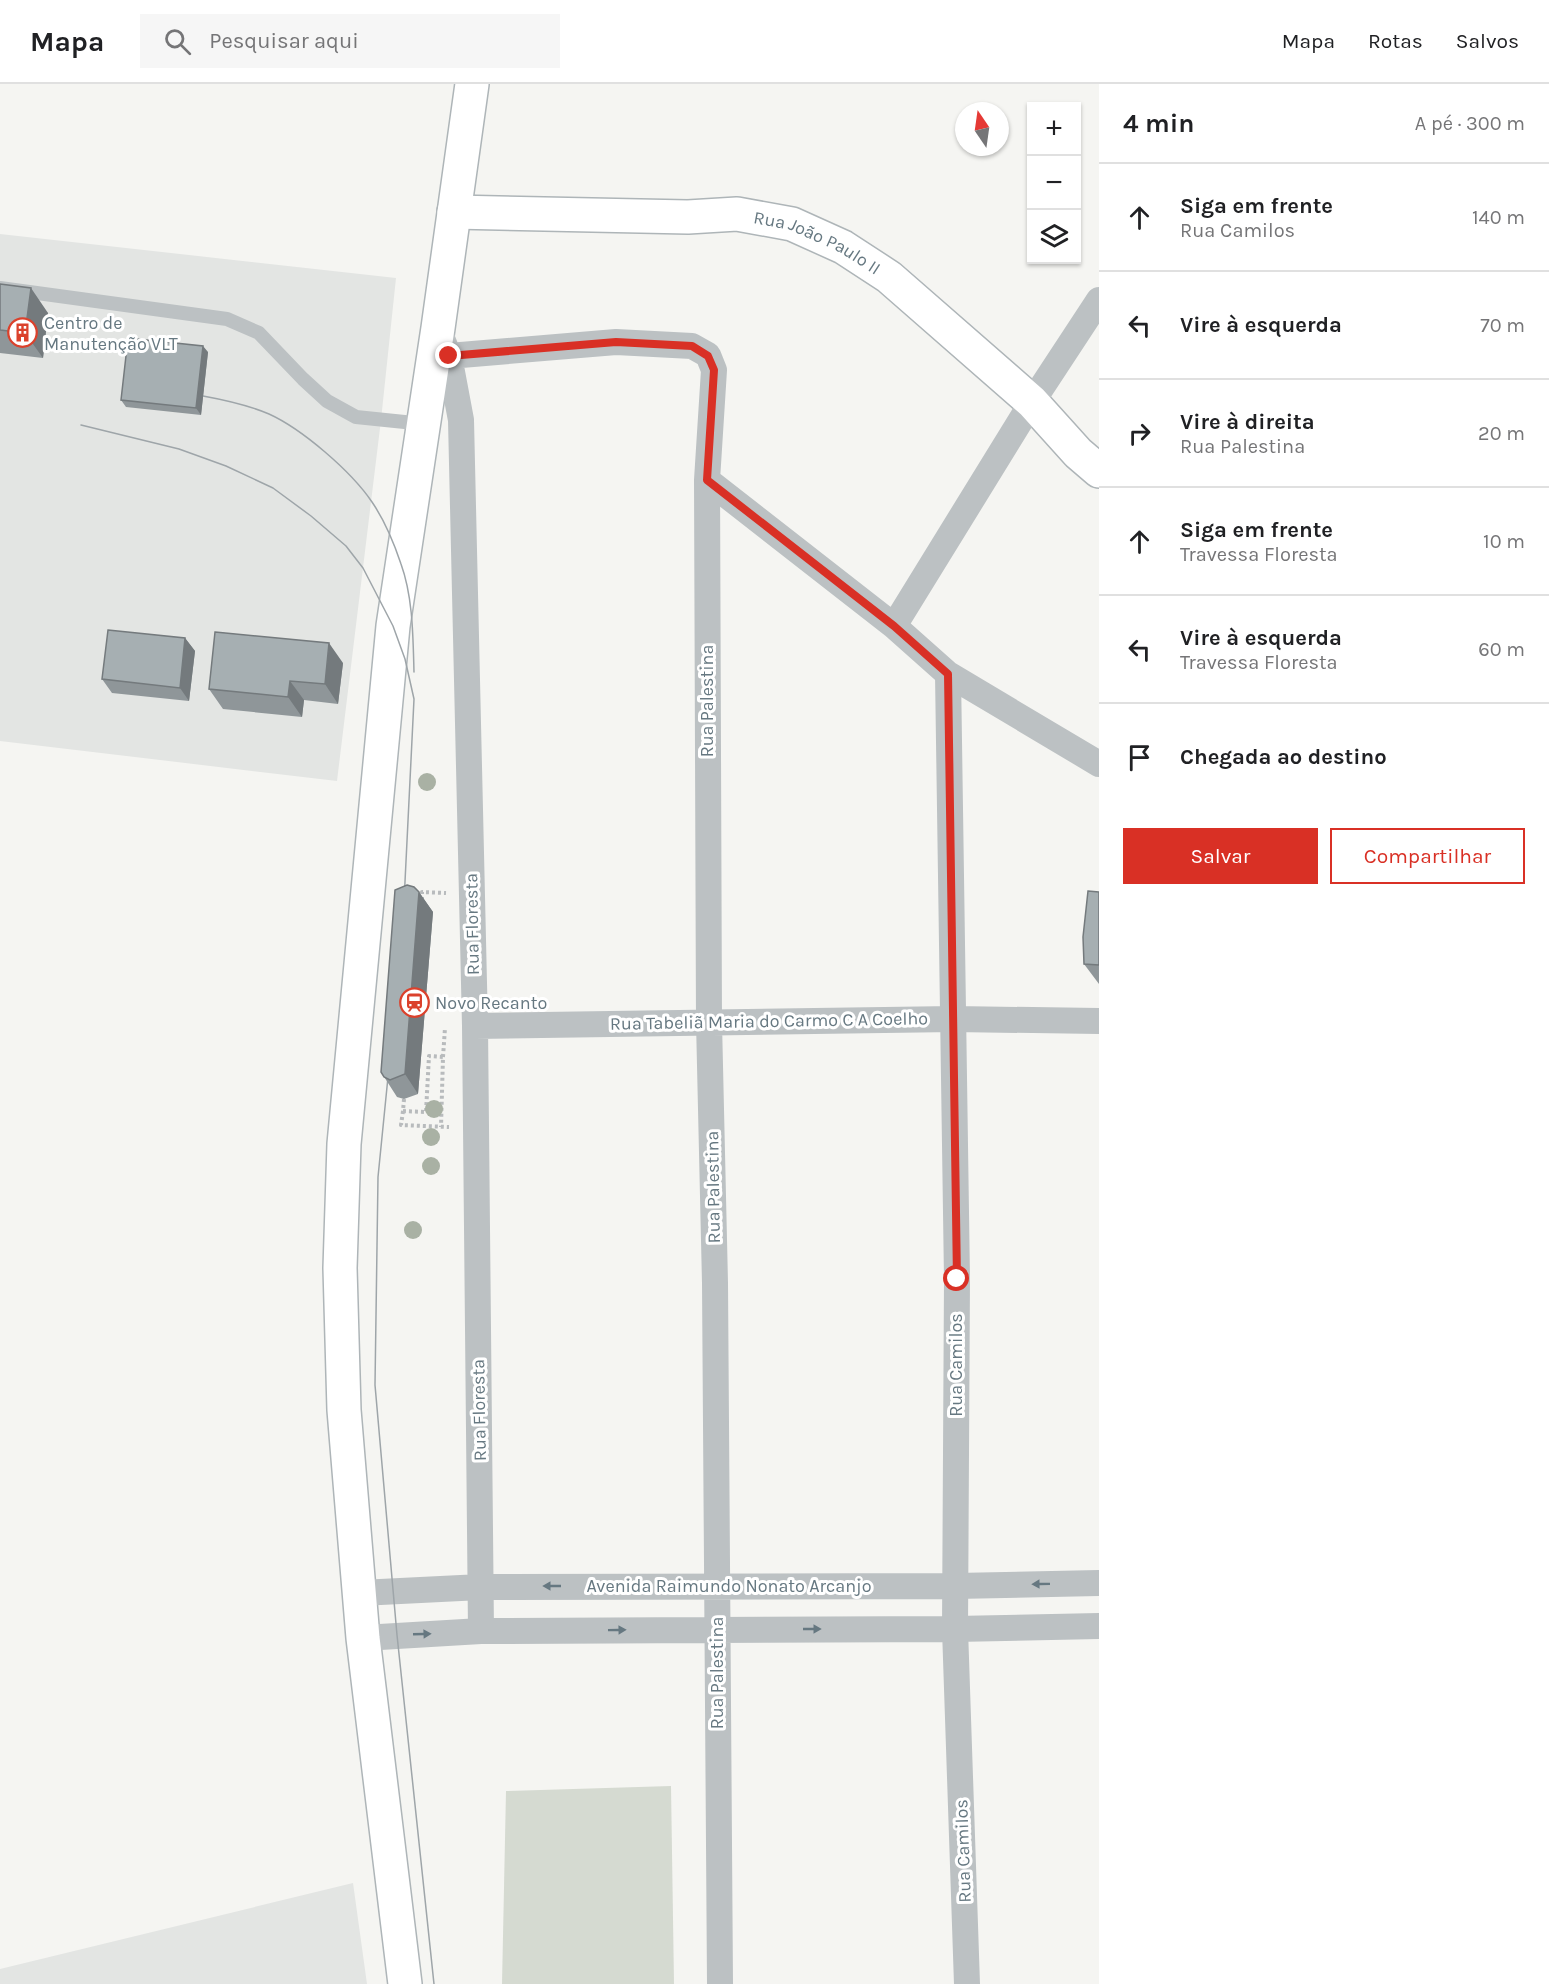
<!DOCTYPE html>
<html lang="pt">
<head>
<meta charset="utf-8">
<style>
  :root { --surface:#fff; --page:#f6f6f6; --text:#202124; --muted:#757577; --line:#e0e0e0; --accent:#d93025 }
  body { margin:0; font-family:Karla,sans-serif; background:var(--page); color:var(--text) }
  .controls { position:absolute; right:18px; top:18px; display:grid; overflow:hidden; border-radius:0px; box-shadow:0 2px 4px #0004 }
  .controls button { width:54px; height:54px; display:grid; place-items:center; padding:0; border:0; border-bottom:2px solid var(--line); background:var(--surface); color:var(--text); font:30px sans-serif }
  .compass { position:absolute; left:955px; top:18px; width:54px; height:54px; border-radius:50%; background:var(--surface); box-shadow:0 2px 4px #0004; rotate:347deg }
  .stop { position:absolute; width:18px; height:18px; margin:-14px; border:4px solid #d93025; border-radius:50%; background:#fff }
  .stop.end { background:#d93025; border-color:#fff; box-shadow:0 2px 6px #0008 }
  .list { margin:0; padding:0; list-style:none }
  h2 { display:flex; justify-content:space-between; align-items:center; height:78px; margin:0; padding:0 24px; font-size:26px }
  h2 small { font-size:20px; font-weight:400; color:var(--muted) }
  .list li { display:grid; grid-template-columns:39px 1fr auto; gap:18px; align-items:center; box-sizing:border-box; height:108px; padding:0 24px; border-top:2px solid var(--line) }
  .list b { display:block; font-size:22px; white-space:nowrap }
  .list p { margin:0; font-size:20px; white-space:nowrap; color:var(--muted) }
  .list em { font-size:20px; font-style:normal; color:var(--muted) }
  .actions { display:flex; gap:12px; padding:18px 24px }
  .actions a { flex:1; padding:14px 0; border:2px solid var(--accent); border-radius:0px; text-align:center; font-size:21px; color:var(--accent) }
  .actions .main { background:var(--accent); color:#fff }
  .icon { flex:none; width:33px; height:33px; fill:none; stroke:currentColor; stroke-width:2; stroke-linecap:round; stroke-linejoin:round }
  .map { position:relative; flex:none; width:1099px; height:1900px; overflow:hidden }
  header { display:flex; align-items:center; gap:36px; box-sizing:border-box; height:84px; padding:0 30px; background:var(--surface); border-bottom:2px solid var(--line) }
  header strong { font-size:28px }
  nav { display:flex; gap:33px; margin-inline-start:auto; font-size:21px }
  .search { width:420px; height:54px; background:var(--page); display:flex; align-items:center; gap:15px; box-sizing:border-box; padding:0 21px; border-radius:0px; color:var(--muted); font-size:22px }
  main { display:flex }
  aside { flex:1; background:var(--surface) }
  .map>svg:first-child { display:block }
</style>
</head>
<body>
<header>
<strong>Mapa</strong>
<div class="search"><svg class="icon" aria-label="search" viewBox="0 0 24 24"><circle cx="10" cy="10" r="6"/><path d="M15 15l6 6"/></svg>Pesquisar aqui</div>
<nav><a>Mapa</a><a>Rotas</a><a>Salvos</a></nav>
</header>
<main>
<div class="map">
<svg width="1099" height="1900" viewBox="0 0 1099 1900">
  <rect width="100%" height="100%" fill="#f5f5f2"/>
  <path fill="#e3e5e3" d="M 0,150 L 396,194 L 381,336 L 337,697 L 0,657 Z
    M 353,1799 L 367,1900 L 0,1900 L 0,1885 Z"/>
  <path fill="#d5dad1" d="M 671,1702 L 674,1900 L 502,1900 L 506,1707 Z"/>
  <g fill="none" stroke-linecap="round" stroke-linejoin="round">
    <defs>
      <g id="secondary">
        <path id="s1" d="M 454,128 L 688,133 L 737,130 L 792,140 L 843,163 L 889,193 L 1032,318 L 1078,369 L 1099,387"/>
        <path d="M 405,1900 L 363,1554 L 344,1326 L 340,1184 L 344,1060 L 393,542 L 438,244 L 472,0"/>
      </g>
    </defs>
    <use href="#secondary" stroke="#aeb5b8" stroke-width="36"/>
    <path stroke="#b8bbbd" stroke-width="4" stroke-dasharray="3 3" stroke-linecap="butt" d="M 422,816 L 422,808 L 446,809
      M 443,973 L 445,944
      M 404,1015 L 403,1027 L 426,1028 L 429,972 L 443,973 L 441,1043
      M 403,1027 L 401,1041 L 449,1043"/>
    <path stroke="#bcc1c3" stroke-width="14" d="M 0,204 L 227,235 L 259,249 L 303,295 L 327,317 L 356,333 L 424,340"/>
    <path stroke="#bcc1c3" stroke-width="26" d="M 443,257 L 449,272 L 461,336 L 475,942 L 481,1547
      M 449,272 L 616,258 L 692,262 L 708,271 L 714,286 L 707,396 L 709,938 L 715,1199 L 720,1900
      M 707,396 L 894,542 L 948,590 L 1099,680
      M 894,542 L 1032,318 L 1099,216
      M 948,590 L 957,1195 L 955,1545 L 967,1900
      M 475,942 L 954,935 L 1099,937
      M 360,1509 L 481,1503 L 955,1502 L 1099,1499
      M 363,1554 L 481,1547 L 955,1545 L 1099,1542"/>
    <use href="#secondary" stroke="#fff" stroke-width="33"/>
    <path stroke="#9ea5a9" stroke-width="1.5" d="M 203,312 C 225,316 248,321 269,330 C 302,345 351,387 372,418 C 385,437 394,459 401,480 C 413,513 413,553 414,588
      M 81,341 L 179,365 L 226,382 L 273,404 L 311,432 L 346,462 L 363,484 L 393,542 L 405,575 L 414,615 L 404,818
      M 389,983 L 378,1093 L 375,1301 L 397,1551 L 434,1900"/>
  </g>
  <g fill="#a9b1a4">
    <circle cx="427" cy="698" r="9"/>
    <circle cx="434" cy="1025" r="9"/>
    <circle cx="431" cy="1053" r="9"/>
    <circle cx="431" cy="1082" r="9"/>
    <circle cx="413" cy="1146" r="9"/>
  </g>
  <path fill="#8f9699" d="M 0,200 L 48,229 L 43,274 L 0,269 Z
    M 208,268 L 201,331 L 126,323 L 121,316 Z
    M 185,554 L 195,567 L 189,617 L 112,609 L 102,595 Z
    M 343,579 L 338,620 L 304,616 L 302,633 L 223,625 L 209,605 Z
    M 419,808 L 433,828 L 418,1010 L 404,1015 L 397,1013 L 381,988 Z
    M 1099,808 L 1099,900 L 1084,880 Z"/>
  <path fill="#747a7d" d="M 31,204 L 48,229 L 43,274 L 25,249 Z
    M 203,262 L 208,268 L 201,331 L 196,324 Z
    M 185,554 L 195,567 L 189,617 L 180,604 Z
    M 329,559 L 343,579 L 338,620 L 325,600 Z
    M 290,597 L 304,616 L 302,633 L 288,613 Z
    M 419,808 L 433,828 L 418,1010 L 405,990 Z"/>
  <path fill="#a6afb2" stroke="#747a7d" stroke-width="1.5" d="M 0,200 L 31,204 L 25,249 L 0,246 Z
    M 128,254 L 203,262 L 196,324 L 121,316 Z
    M 108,546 L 185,554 L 180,604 L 102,595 Z
    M 215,548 L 329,559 L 325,600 L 290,597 L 288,613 L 209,605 Z
    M 407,801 L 414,803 L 419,808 L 405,990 L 390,996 L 384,993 L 381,988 L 395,806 Z
    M 1088,807 L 1099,808 L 1099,881 L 1084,880 L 1083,853 Z"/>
  <defs><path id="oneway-solid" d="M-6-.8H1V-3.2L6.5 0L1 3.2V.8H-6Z" transform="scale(1.5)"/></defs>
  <g fill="#667881">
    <use href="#oneway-solid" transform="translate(1041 1500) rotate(179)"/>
    <use href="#oneway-solid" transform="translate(552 1502) rotate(180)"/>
    <use href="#oneway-solid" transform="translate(812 1545)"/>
    <use href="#oneway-solid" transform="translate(617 1546) rotate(-1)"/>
    <use href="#oneway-solid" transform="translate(422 1550) rotate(-2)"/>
  </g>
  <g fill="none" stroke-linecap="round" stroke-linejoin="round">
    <path stroke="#d93025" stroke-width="8" d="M 449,272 L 616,258 L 692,262 L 708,272 L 714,286 L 707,396 L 894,542 L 948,590 L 957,1195"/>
  </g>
  <defs>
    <symbol id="building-ring" viewBox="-11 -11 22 22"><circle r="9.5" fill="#fff" stroke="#db412c" stroke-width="1.5"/><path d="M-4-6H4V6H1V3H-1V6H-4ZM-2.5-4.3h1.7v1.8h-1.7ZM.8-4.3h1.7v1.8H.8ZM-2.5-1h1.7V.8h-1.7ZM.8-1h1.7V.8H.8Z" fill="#db412c"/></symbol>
    <symbol id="station-ring" viewBox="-11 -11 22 22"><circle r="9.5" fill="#fff" stroke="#db412c" stroke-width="1.5"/><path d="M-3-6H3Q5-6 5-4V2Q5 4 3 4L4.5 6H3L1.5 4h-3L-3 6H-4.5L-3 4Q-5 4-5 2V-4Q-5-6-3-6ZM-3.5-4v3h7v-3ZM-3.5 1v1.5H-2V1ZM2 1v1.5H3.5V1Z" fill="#db412c"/></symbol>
  </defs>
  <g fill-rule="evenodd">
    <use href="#building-ring" x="6" y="232" width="33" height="33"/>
    <use href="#station-ring" x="398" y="902" width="33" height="33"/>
  </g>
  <g text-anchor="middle" stroke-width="6" stroke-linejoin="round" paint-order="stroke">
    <g font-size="18" fill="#667881" stroke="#fff">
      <text dy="6" stroke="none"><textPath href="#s1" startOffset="369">Rua João Paulo II</textPath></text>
      <text transform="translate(707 617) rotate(-90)" y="6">Rua Palestina</text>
      <text transform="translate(472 840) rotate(-91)" y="6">Rua Floresta</text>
      <text transform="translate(769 937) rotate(-1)" y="6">Rua Tabeliã Maria do Carmo C A Coelho</text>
      <text transform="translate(713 1103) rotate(-91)" y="6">Rua Palestina</text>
      <text transform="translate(956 1281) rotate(-90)" y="6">Rua Camilos</text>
      <text transform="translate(479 1326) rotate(-91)" y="6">Rua Floresta</text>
      <text x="729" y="1508">Avenida Raimundo Nonato Arcanjo</text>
      <text transform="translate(717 1589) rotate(-90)" y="6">Rua Palestina</text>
      <text transform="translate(963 1767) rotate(-92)" y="6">Rua Camilos</text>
    </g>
    <g font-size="18" fill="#667881" stroke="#fff" text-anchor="start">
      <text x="44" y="245">Centro de<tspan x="44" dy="21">Manutenção VLT</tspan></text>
      <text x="435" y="925">Novo Recanto</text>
    </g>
  </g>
</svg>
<div class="controls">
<button>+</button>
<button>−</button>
<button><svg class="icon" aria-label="layers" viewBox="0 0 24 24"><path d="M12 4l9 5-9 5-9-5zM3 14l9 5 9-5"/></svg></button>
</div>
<svg class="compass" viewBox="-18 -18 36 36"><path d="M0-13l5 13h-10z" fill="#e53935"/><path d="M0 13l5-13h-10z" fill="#757577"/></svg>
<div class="stop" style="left:957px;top:1195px"></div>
<div class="stop end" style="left:449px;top:272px"></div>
</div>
<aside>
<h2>4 min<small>A pé · 300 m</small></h2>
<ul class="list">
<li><svg class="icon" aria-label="ahead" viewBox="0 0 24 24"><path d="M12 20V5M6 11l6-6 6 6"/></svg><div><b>Siga em frente</b><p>Rua Camilos</p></div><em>140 m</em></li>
<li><svg class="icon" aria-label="left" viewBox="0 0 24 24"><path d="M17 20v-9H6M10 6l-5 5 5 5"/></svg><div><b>Vire à esquerda</b></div><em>70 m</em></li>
<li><svg class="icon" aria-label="right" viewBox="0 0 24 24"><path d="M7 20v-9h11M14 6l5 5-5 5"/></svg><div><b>Vire à direita</b><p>Rua Palestina</p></div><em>20 m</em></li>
<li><svg class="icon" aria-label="ahead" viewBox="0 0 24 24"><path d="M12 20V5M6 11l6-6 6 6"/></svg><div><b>Siga em frente</b><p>Travessa Floresta</p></div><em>10 m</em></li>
<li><svg class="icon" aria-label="left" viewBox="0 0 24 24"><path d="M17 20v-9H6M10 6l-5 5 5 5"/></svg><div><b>Vire à esquerda</b><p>Travessa Floresta</p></div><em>60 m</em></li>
<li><svg class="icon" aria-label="arrive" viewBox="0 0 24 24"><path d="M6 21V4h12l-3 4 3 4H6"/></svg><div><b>Chegada ao destino</b></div></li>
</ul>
<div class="actions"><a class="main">Salvar</a><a>Compartilhar</a></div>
</aside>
</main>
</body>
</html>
